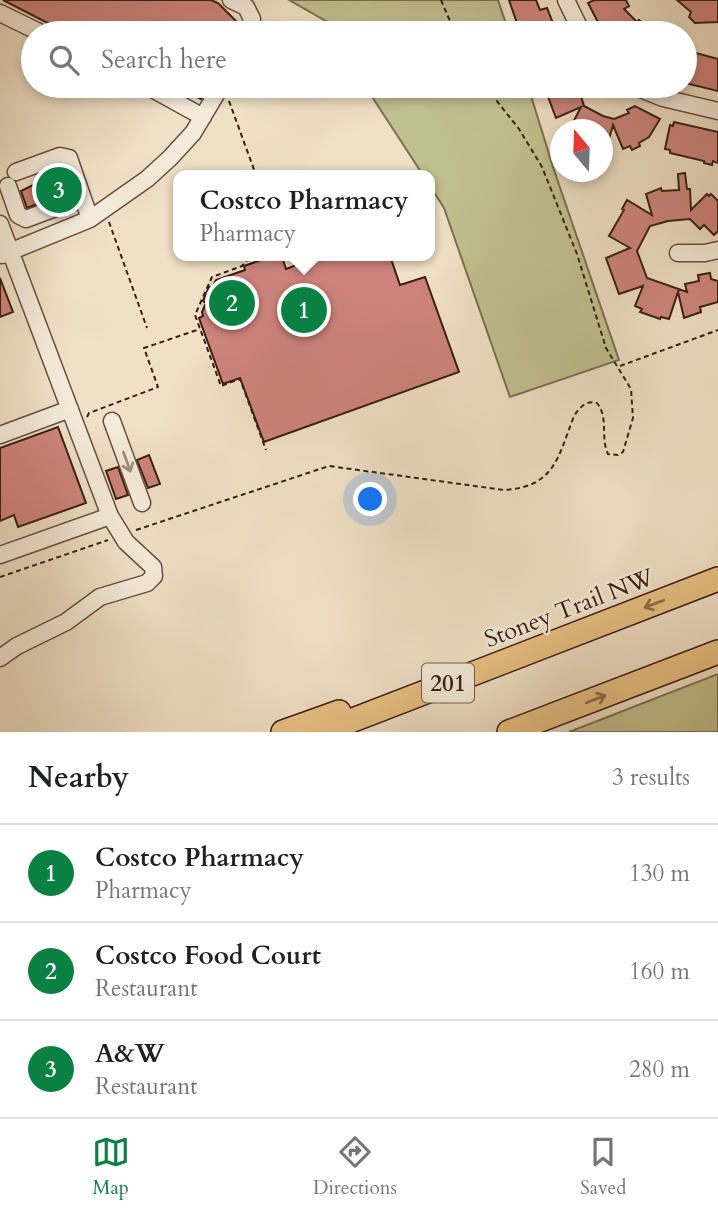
<!DOCTYPE html>
<html lang="en">
<head>
<meta charset="utf-8">
<style>
  :root { --surface:#fff; --page:#f6f6f6; --text:#202124; --muted:#757577; --line:#e0e0e0; --accent:#0b8043 }
  body { margin:0; font-family:Cardo,serif; background:var(--page); color:var(--text) }
  .compass { position:absolute; left:550px; top:119px; width:63px; height:63px; border-radius:50%; background:var(--surface); box-shadow:0 4px 10px #0003; rotate:341deg }
  .you { position:absolute; left:371px; top:500px; width:24px; height:24px; margin:-18px; border:5px solid #fff; border-radius:50%; background:#1a73e8; box-shadow:0 0 0 10px #1a73e833 }
  .badge { display:grid; place-items:center; width:46px; height:46px; border-radius:50%; background:var(--accent); color:#fff; font-size:23px; font-weight:700 }
  .pin { position:absolute; translate:-50% -50%; border:4px solid #fff; box-shadow:0 2px 7px #0006 }
  .popup { position:absolute; left:173px; top:170px; width:262px; height:91px; box-sizing:border-box; display:grid; place-content:center; border-radius:14px; background:var(--surface); filter:drop-shadow(0 2px 5px #0005); font-size:23px; white-space:nowrap; color:var(--muted) }
  .popup b { font-size:26px; color:var(--text) }
  .popup::after { content:''; position:absolute; left:50%; top:100%; margin-left:-14px; border:14px solid transparent; border-top-color:var(--surface) }
  .list { margin:0; padding:0; list-style:none }
  h2 { display:flex; justify-content:space-between; align-items:center; height:91px; margin:0; padding:0 28px; font-size:30px }
  h2 small { font-size:23px; font-weight:400; color:var(--muted) }
  .list li { display:grid; grid-template-columns:46px 1fr auto; gap:21px; align-items:center; box-sizing:border-box; height:98px; padding:0 28px; border-top:2px solid var(--line) }
  .list b { display:block; font-size:26px; white-space:nowrap }
  .list p { margin:0; font-size:23px; white-space:nowrap; color:var(--muted) }
  .list em { font-size:23px; font-style:normal; color:var(--muted) }
  .icon { flex:none; width:38px; height:38px; fill:none; stroke:currentColor; stroke-width:2; stroke-linecap:round; stroke-linejoin:round }
  .map { position:relative; flex:none; width:718px; height:732px; overflow:hidden }
  .search { position:absolute; background:var(--surface); box-shadow:0 4px 10px #0003; left:21px; right:21px; top:21px; height:77px; display:flex; align-items:center; gap:18px; box-sizing:border-box; padding:0 24px; border-radius:38px; color:var(--muted); font-size:26px }
  .sheet { height:385px; background:var(--surface) }
  nav { display:flex; justify-content:space-around; align-items:center; box-sizing:border-box; height:98px; border-top:2px solid var(--line); background:var(--surface); font-size:19px; color:var(--muted) }
  nav a { display:grid; justify-items:center; gap:4px }
  nav .on { color:var(--accent) }
  .map>svg:first-child { display:block }
</style>
</head>
<body>
<div class="map">
<svg width="718" height="732" viewBox="0 0 718 732">
  <rect width="100%" height="100%" fill="#f0e0c6"/>
  <filter id="stains"><feTurbulence type="fractalNoise" baseFrequency=".00286" numOctaves="4"/><feColorMatrix values="0 0 0 0 .2 0 0 0 0 .09 0 0 0 0 .02 0 0 0 .5 -.17"/></filter>
  <radialGradient id="worn" r=".72"><stop offset=".6" stop-color="#630" stop-opacity="0"/><stop offset="1" stop-color="#630" stop-opacity=".3"/></radialGradient>
  <path fill="#c1c090" stroke="#7d6f52" stroke-width="2" d="M 289,0 L 498,0 L 509,33 L 347,33 Z
    M 365,86 L 528,86 L 553,167 L 619,360 L 510,397 L 444,208 L 430,186 L 430,175 L 423,175 Z
    M 718,674 L 718,732 L 569,732 Z"/>
  <path fill="#cd837c" stroke="#391e13" stroke-width="2" d="M 3,0 L 211,0 L 218,3 L 239,24 L 235,33 L 67,33 Z
    M 509,0 L 536,0 L 540,10 L 547,8 L 556,31 L 536,33 L 517,23 Z
    M 594,0 L 626,0 L 629,6 L 624,9 L 637,22 L 639,20 L 645,26 L 642,28 L 649,33 L 615,33 L 606,22 L 599,24 L 588,3 Z
    M 677,0 L 718,0 L 718,22 L 695,23 L 689,17 L 691,12 Z
    M 685,50 L 718,59 L 718,91 L 685,83 Z
    M 172,86 L 209,86 L 201,99 Z
    M 544,86 L 578,86 L 584,106 L 603,116 L 614,119 L 629,113 L 627,110 L 635,106 L 660,119 L 649,137 L 639,143 L 640,146 L 632,150 L 630,146 L 623,149 L 613,125 L 605,153 L 603,153 L 603,130 L 569,130 L 581,107 L 556,118 Z
    M 674,122 L 718,132 L 718,163 L 713,161 L 712,165 L 704,163 L 704,161 L 670,153 L 670,150 L 665,149 L 670,125 L 673,126 Z
    M 685,173 L 687,189 L 690,189 L 691,210 L 707,194 L 709,196 L 711,194 L 718,201 L 718,231 L 714,235 L 704,225 L 700,229 L 690,219 L 668,221 L 650,226 L 637,251 L 647,278 L 687,292 L 685,284 L 699,281 L 698,275 L 710,273 L 711,279 L 718,281 L 718,302 L 700,307 L 701,312 L 684,318 L 678,292 L 669,319 L 661,317 L 660,319 L 640,312 L 642,309 L 635,306 L 643,286 L 619,294 L 606,258 L 630,248 L 609,236 L 624,210 L 622,209 L 627,200 L 652,215 L 646,194 L 661,188 L 662,191 L 679,190 L 678,174 Z
    M 64,175 L 69,192 L 27,208 L 21,191 L 43,180 L 44,182 Z
    M 273,256 L 282,257 L 286,269 L 321,256 L 390,256 L 400,285 L 425,277 L 459,372 L 264,442 L 240,378 L 223,384 L 199,318 L 203,316 L 202,312 L 206,303 L 203,301 L 209,287 L 212,288 L 216,280 L 245,270 L 244,266 Z
    M 0,278 L 13,312 L 0,317 Z
    M 58,427 L 86,503 L 18,527 L 14,515 L 0,521 L 0,448 Z
    M 149,455 L 160,484 L 148,488 L 137,460 Z
    M 118,467 L 128,495 L 116,499 L 106,471 Z"/>
  <g fill="none" stroke-linecap="round" stroke-linejoin="round">
    <defs>
      <path id="minor" d="M 231,0 L 246,7 L 252,19 L 248,33
        M 566,0 L 582,33
        M 0,13 L 41,33
        M 147,86 L 203,117
        M 633,86 L 663,98 L 718,111
        M 609,88 L 610,86
        M 16,172 L 60,156 L 69,158 L 90,219
        M 8,186 L 18,215 L 26,219 L 82,198
        M 0,224 L 110,516 L 126,542 L 153,567 L 154,576 L 147,583 L 100,597 L 66,622 L 17,646 L 0,658
        M 678,253 L 705,253 L 718,250
        M 2,255 L 90,219 L 147,179 L 170,158 L 193,133 L 221,86
        M 112,421 L 142,503
        M 0,435 L 70,409
        M 0,555 L 110,516"/>
      <path id="highway" d="M 283,732 L 339,712
        M 322,732 L 718,579
        M 509,732 L 718,652"/>
    </defs>
    <use href="#minor" stroke="#674e40" stroke-width="19"/>
    <use href="#highway" stroke="#391e13" stroke-width="26"/>
    <path stroke="#391e13" stroke-width="2" stroke-dasharray="5 3.5" stroke-linecap="butt" d="M 441,0 L 455,33
      M 229,101 L 256,175
      M 109,222 L 147,328
      M 258,256 L 248,259 L 242,266 L 212,277 L 195,315 L 221,386 L 240,379 L 266,450
      M 292,256 L 293,258 L 300,256
      M 620,366 L 718,330
      M 87,417 L 89,413 L 158,387 L 144,348 L 200,329
      M 136,530 L 329,466 L 504,490 C 555,487 558,457 574,416 C 580,407 586,400 597,403 C 609,418 600,437 608,454 L 618,455 L 623,452 L 633,418 L 631,389 L 606,348 L 577,254 L 542,167 L 519,129 L 485,86
      M 0,577 L 108,540"/>
    <use href="#minor" stroke="#f5ebda" stroke-width="16"/>
    <use href="#highway" stroke="#e8c083" stroke-width="23"/>
  </g>
  <defs><path id="oneway-shaft" d="M-6 0H5M1.5-3L5.5 0L1.5 3" fill="none" stroke-width="1.6" stroke-linecap="round" stroke-linejoin="round" transform="scale(1.75)"/></defs>
  <use stroke="#a08f80" href="#oneway-shaft" transform="translate(127 462) rotate(70)"/>
  <g stroke="#906f4b">
    <use href="#oneway-shaft" transform="translate(654 604) rotate(159)"/>
    <use href="#oneway-shaft" transform="translate(596 699) rotate(-21)"/>
  </g>
  <g text-anchor="middle" stroke-width="5" stroke-linejoin="round" paint-order="stroke">
    <rect fill="#f5ebda" stroke="#715c4f" stroke-width="2" x="422" y="663.5" width="52" height="39" rx="5"/>
    <g font-size="23" font-weight="bold" fill="#391e13">
      <text x="448" y="691">201</text>
    </g>
    <g font-size="24" fill="#391e13" stroke="#f5ebda">
      <text transform="translate(569 608) rotate(-21)" y="8">Stoney Trail NW</text>
    </g>
  </g>
  <rect width="100%" height="100%" filter="url(#stains)"/>
  <rect width="100%" height="100%" fill="url(#worn)"/>
</svg>
<svg class="compass" viewBox="-18 -18 36 36"><path d="M0-13l5 13h-10z" fill="#e53935"/><path d="M0 13l5-13h-10z" fill="#757577"/></svg>
<div class="you"></div>
<div class="pin badge" style="left:304px;top:310px">1</div>
<div class="popup"><b>Costco Pharmacy</b>Pharmacy</div>
<div class="pin badge" style="left:232px;top:303px">2</div>
<div class="pin badge" style="left:59px;top:190px">3</div>
<div class="search"><svg class="icon" aria-label="search" viewBox="0 0 24 24"><circle cx="10" cy="10" r="6"/><path d="M15 15l6 6"/></svg>Search here</div>
</div>
<section class="sheet">
<h2>Nearby<small>3 results</small></h2>
<ul class="list">
<li><span class="badge">1</span><div><b>Costco Pharmacy</b><p>Pharmacy</p></div><em>130 m</em></li>
<li><span class="badge">2</span><div><b>Costco Food Court</b><p>Restaurant</p></div><em>160 m</em></li>
<li><span class="badge">3</span><div><b>A&amp;W</b><p>Restaurant</p></div><em>280 m</em></li>
</ul>
</section>
<nav>
<a class="on"><svg class="icon" aria-label="map" viewBox="0 0 24 24"><path d="M3 6l6-2 6 2 6-2v14l-6 2-6-2-6 2zM9 4v14M15 6v14"/></svg>Map</a>
<a><svg class="icon" aria-label="directions" viewBox="0 0 24 24"><path d="M12 3l9 9-9 9-9-9zM9 14v-3h6M13 9l2 2-2 2"/></svg>Directions</a>
<a><svg class="icon" aria-label="saved" viewBox="0 0 24 24"><path d="M7 4h10v16l-5-4-5 4z"/></svg>Saved</a>
</nav>
</body>
</html>
